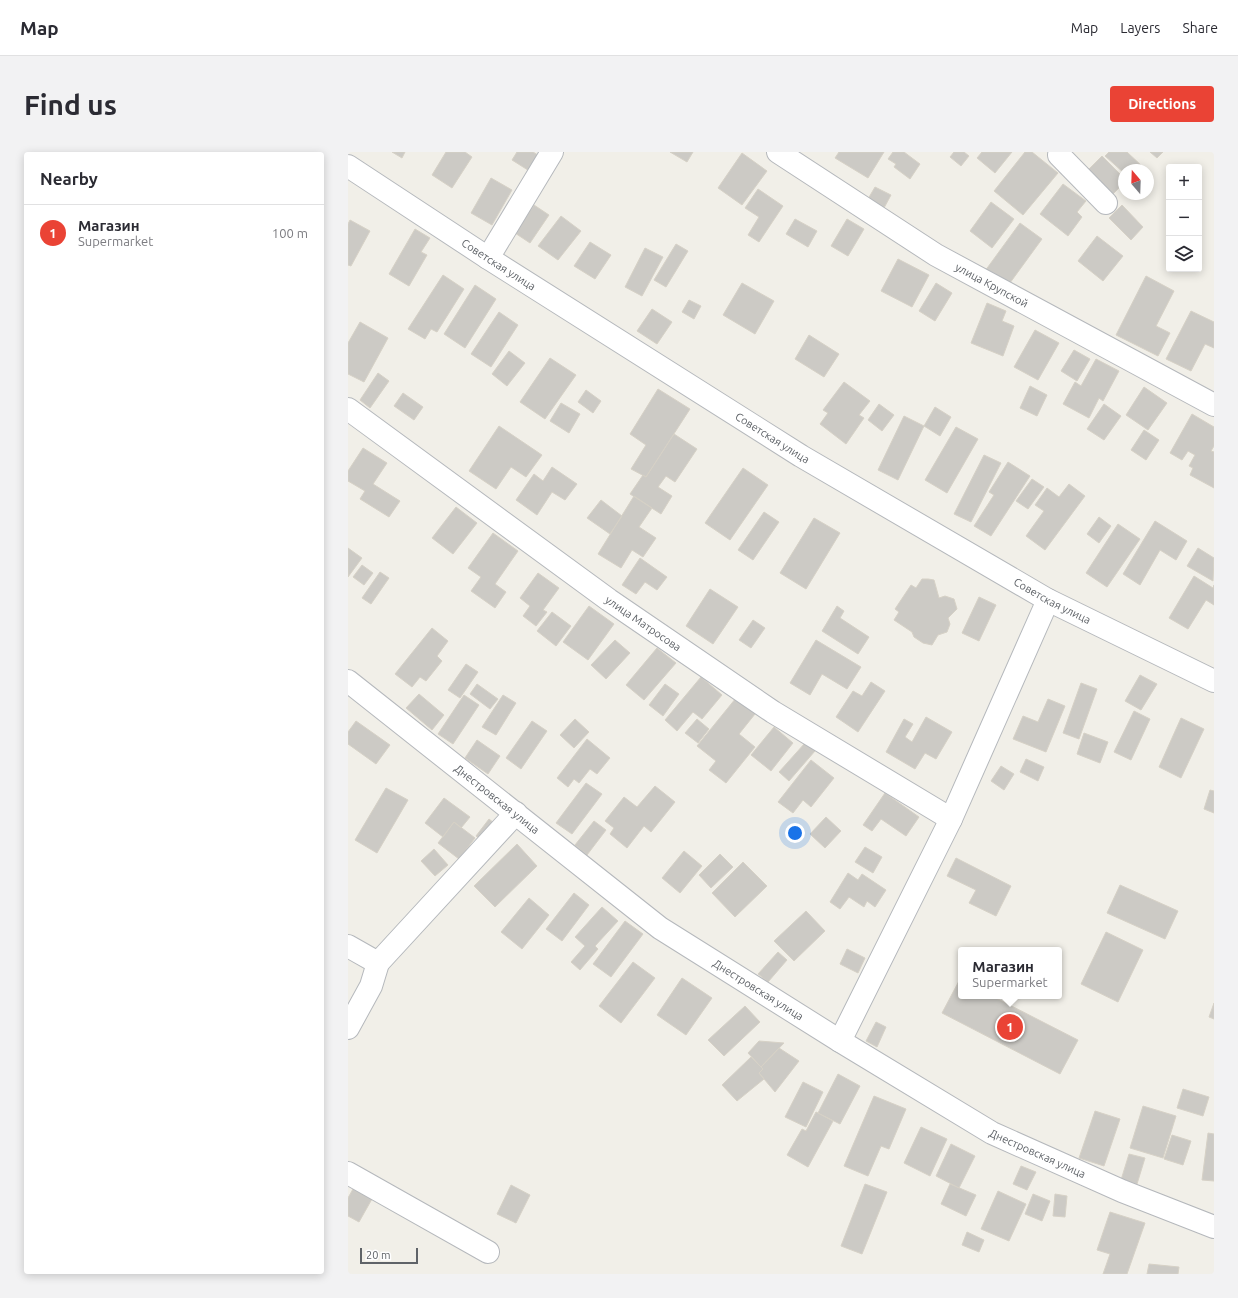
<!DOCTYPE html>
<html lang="en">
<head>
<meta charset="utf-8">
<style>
  :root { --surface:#fff; --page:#f2f2f3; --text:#2b2b33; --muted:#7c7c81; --line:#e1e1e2; --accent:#ea4335 }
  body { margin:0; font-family:Ubuntu,sans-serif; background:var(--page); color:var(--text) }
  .controls { position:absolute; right:12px; top:12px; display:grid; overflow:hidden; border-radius:4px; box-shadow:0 2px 10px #0003 }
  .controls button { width:36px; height:36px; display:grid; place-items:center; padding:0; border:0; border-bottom:1px solid var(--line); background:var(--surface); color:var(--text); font:20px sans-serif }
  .compass { position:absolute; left:770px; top:12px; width:36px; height:36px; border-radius:50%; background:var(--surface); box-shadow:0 2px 10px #0003; rotate:341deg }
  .scale { position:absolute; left:12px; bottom:10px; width:58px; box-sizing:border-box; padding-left:4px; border:2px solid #5f6368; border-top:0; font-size:11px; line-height:14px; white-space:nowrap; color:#5f6368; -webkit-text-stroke:3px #fff; paint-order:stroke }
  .you { position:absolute; left:447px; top:681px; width:14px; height:14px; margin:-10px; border:3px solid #fff; border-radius:50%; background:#1a73e8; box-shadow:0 0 0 6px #1a73e833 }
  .badge { display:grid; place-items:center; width:26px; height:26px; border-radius:50%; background:var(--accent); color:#fff; font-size:13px; font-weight:700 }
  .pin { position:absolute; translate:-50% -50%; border:2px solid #fff; box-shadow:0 1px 4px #0006 }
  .popup { position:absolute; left:610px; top:795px; width:104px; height:52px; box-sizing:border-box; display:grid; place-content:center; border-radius:4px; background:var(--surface); filter:drop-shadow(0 1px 3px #0005); font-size:13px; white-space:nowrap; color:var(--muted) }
  .popup b { font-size:15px; color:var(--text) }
  .popup::after { content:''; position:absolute; left:50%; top:100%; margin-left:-8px; border:8px solid transparent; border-top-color:var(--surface) }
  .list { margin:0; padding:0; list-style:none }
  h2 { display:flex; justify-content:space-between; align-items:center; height:52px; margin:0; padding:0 16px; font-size:17px }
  h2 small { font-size:13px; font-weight:400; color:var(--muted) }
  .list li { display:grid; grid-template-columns:26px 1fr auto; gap:12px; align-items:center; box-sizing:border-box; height:56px; padding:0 16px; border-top:1px solid var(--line) }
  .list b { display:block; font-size:15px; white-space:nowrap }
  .list p { margin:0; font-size:13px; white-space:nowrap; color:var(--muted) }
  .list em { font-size:13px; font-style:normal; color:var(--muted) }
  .icon { flex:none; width:22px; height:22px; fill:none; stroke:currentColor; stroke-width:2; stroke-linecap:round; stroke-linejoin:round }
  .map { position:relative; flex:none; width:866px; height:1122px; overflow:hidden; border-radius:4px }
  header { display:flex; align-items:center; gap:24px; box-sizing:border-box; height:56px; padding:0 20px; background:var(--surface); border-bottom:1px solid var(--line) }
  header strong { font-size:19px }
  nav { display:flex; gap:22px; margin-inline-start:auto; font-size:14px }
  .intro { display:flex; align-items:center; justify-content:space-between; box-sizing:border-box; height:96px; padding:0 24px }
  h1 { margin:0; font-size:28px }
  .button { padding:10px 18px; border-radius:4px; background:var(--accent); color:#fff; font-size:14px; font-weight:700 }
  main { display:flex; gap:24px; padding:0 24px }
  aside { flex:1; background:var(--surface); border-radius:4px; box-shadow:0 2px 10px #0003 }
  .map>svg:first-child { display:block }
</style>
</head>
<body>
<header>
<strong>Map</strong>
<nav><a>Map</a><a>Layers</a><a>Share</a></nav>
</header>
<div class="intro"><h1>Find us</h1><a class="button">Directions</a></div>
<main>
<aside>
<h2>Nearby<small></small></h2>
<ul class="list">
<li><span class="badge">1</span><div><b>Магазин</b><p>Supermarket</p></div><em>100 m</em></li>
</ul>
</aside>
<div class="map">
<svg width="866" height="1122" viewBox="0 0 866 1122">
  <rect width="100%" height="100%" fill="#f1efe8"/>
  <path fill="#cccac5" stroke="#d6d1c6" d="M 44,0 L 57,0 L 54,6 Z
    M 98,0 L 117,0 L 124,5 L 104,36 L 84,23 Z
    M 169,0 L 185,0 L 193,5 L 183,20 L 164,8 Z
    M 322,0 L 345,0 L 339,10 Z
    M 491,0 L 536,0 L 520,26 L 487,6 Z
    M 545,0 L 556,0 L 572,12 L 562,27 L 546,15 L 548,12 L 540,7 Z
    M 606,0 L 616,0 L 621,4 L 613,14 L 602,5 Z
    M 634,0 L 664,0 L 647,21 L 629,6 Z
    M 677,0 L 684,0 L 710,21 L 675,63 L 646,39 Z
    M 761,0 L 779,0 L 795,15 L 792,18 L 776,18 L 776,21 L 757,4 Z
    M 802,0 L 815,0 L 809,6 Z
    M 394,1 L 419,19 L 394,53 L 370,36 Z
    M 754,4 L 776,26 L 776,31 L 761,46 L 737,21 Z
    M 143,26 L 164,38 L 144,73 L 123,61 Z
    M 715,32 L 738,49 L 729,60 L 734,65 L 720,84 L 692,62 Z
    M 527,35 L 543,43 L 536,56 L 520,47 Z
    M 410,37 L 435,54 L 411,90 L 400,83 L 411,65 L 397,56 Z
    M 643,50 L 666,67 L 644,96 L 622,79 Z
    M 186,53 L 201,63 L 182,91 L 167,81 Z
    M 774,53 L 795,75 L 783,88 L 761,66 Z
    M 213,64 L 233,79 L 210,108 L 190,94 Z
    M 447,67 L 469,79 L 460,95 L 438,82 Z
    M 499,67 L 516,77 L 500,104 L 483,94 Z
    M 2,68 L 22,79 L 3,114 L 0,113 L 0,72 Z
    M 672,71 L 694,87 L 659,135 L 637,119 Z
    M 67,77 L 82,86 L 73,100 L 79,103 L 61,134 L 41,122 Z
    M 749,84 L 775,104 L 755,129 L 730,109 Z
    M 242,90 L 263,103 L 247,127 L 226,114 Z
    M 328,92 L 340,99 L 318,135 L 306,128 Z
    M 297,96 L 315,105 L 294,144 L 277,135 Z
    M 550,107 L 581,123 L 564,155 L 533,139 Z
    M 95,123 L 116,137 L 89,180 L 83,177 L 77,187 L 60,177 Z
    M 798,124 L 826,139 L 808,174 L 822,181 L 810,204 L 768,183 Z
    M 394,131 L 426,149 L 407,182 L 375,163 Z
    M 588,131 L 604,141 L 587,169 L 571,159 Z
    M 127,133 L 148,147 L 117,196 L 96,182 Z
    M 341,148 L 353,154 L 346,167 L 334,160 Z
    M 639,151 L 658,159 L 654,169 L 666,174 L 655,204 L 623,191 Z
    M 304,157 L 324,170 L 309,192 L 289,179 Z
    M 843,159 L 866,170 L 866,196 L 857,192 L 843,219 L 818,207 Z
    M 151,160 L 170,173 L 143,215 L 123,202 Z
    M 12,170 L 40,186 L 16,230 L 0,222 L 0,191 Z
    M 687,178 L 711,191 L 690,228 L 666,215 Z
    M 461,183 L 491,202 L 476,225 L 447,207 Z
    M 726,198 L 742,207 L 729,229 L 713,219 Z
    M 161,199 L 177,211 L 159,234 L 144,222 Z
    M 202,206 L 228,223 L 197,267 L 172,250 Z
    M 748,207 L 771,219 L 755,249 L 751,246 L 741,266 L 715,252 L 727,230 L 733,234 Z
    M 30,221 L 41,229 L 22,256 L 12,248 Z
    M 496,230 L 522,249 L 511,263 L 516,266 L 498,292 L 472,272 L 480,261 L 475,258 Z
    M 682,234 L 699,243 L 689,264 L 672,256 Z
    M 796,235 L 819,251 L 800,278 L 778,263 Z
    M 310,237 L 342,257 L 298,325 L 283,317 L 298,293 L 282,282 Z
    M 238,238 L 253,249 L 245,261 L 230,250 Z
    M 55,241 L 75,255 L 66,268 L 46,254 Z
    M 213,251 L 232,262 L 221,281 L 202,269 Z
    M 531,252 L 546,263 L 534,279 L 520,268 Z
    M 756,252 L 773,264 L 756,288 L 739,277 Z
    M 587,255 L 603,265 L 592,284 L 576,274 Z
    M 844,262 L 866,275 L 866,294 L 863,299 L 866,300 L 866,336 L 842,323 L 845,316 L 841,314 L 847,303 L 840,299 L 834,308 L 822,301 Z
    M 556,264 L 576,274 L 550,328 L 530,318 Z
    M 151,274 L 194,303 L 178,325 L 163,315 L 148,337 L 121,319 Z
    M 608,275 L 630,287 L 599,341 L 577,328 Z
    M 796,278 L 811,288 L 798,308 L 783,298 Z
    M 326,282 L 349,297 L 327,330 L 318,324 L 310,335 L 324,344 L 313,362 L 282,342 L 295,323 L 298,325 Z
    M 15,296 L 39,311 L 25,332 L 52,349 L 41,365 L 12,347 L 17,339 L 0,329 L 0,319 Z
    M 636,303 L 653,311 L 623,370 L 606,362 Z
    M 660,310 L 682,324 L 643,384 L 626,374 L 646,343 L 641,340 Z
    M 204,315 L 229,332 L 217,348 L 204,340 L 189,363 L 168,348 L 186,322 L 195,329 Z
    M 395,316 L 420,333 L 382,388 L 357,371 Z
    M 684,327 L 696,335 L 680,357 L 668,349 Z
    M 721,332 L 737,344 L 697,398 L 678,384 L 696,359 L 687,353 L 699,336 L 711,345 Z
    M 286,344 L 304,356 L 291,375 L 308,386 L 295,405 L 284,398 L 273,416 L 250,402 Z
    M 253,348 L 274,364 L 262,382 L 239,366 Z
    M 108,355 L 129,371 L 105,402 L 84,386 Z
    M 416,360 L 431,370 L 405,408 L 390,398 Z
    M 751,365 L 763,374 L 751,391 L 739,382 Z
    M 466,366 L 492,381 L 458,437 L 432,421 Z
    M 807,369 L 839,389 L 828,408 L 812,398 L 792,433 L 775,422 Z
    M 770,372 L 792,387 L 759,435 L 738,421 Z
    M 145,381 L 170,399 L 147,432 L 158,440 L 147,456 L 123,439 L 133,425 L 120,416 Z
    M 0,396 L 14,406 L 0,425 Z
    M 850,396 L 866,406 L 865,429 L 839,414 Z
    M 292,406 L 319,425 L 309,438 L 297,430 L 288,442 L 274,433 Z
    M 14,413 L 25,421 L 16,433 L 5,425 Z
    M 32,420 L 41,426 L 23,452 L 14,446 Z
    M 190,421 L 211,436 L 195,458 L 199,460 L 188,474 L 175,464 L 182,454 L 172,446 Z
    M 846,424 L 865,436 L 866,433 L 866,453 L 858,448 L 840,477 L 821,466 Z
    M 574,427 L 580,427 L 586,428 L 591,446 L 597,444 L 606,447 L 609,457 L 600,466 L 602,472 L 599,480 L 590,483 L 584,493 L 575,491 L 566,485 L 564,480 L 546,468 L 551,460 L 547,457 L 563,433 L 568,436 Z
    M 362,437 L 390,455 L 365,492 L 338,474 Z
    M 631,445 L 648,453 L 631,489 L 614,481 Z
    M 241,454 L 266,472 L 240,508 L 215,490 Z
    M 489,454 L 496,459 L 492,466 L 521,485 L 510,502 L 474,479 Z
    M 204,460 L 223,474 L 208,494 L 189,479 Z
    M 405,468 L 417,476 L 403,496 L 391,488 Z
    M 84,476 L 100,489 L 89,504 L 94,509 L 78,529 L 72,525 L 64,535 L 47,522 Z
    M 267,488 L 282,501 L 258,527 L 243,513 Z
    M 468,488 L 513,515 L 499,537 L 474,522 L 462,543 L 442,531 Z
    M 309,496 L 328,511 L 296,548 L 278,533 Z
    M 118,512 L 130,520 L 112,546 L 100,538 Z
    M 792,523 L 809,532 L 793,558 L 777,549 Z
    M 353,525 L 374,543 L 354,567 L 345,560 L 329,579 L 317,568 Z
    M 523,530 L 537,539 L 510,580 L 488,565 L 505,539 L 514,544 Z
    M 733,531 L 749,537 L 731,587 L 715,581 Z
    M 129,532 L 150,547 L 142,557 L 122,542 Z
    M 317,532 L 331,542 L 315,564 L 301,553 Z
    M 71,542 L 96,563 L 84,578 L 58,556 Z
    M 116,543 L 131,553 L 105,592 L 90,582 Z
    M 155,543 L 168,551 L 148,583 L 134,575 Z
    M 388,546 L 407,562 L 391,582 L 407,595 L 378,631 L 361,618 L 368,609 L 349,594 Z
    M 700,547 L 717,554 L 698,600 L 665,587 L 675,564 L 690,570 Z
    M 786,559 L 802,567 L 783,608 L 766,600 Z
    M 578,565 L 604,580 L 588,607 L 577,601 L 567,617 L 538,600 L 556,567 L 565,572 L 557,585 L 564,590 Z
    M 833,566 L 856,577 L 833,626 L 811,615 Z
    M 227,567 L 241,580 L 226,596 L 212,583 Z
    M 349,567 L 361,577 L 350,591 L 337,581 Z
    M 8,569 L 42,593 L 28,612 L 0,592 L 0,580 Z
    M 184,569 L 199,579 L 173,617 L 158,606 Z
    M 426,575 L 445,591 L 423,619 L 403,603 Z
    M 736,581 L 760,590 L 752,611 L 729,602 Z
    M 239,587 L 262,606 L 249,622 L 242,617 L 231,631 L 226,627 L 220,635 L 209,626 Z
    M 129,588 L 152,604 L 140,622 L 117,606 Z
    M 457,591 L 467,599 L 441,629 L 431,620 Z
    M 678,607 L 696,615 L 690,629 L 672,620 Z
    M 463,608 L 486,626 L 463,655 L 455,648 L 445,661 L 430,650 Z
    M 653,614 L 666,622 L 656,638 L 643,629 Z
    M 238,631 L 254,642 L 224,682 L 208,671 Z
    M 307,634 L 327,650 L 303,680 L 296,674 L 279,696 L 262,682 L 266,676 L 257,669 L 276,645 L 289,655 Z
    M 38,636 L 60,648 L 29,701 L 7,688 Z
    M 862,638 L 866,639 L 866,661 L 856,657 Z
    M 537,641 L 571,665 L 558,684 L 533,667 L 524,679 L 515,673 Z
    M 96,646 L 122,665 L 113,676 L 106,670 L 95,685 L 77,671 Z
    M 478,665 L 493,679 L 477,696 L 462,682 Z
    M 141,667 L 151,675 L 138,691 L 128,684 Z
    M 246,669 L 258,678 L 239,703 L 227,693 Z
    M 106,670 L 127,686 L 111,707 L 90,691 Z
    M 169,692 L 189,714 L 147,755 L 126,734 Z
    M 517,695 L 534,705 L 525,721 L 507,710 Z
    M 86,697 L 100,713 L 87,724 L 73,709 Z
    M 336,699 L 354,714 L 332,741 L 314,726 Z
    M 372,702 L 385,715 L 363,736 L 351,723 Z
    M 608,706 L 663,734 L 648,764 L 621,751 L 628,738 L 599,724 Z
    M 395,710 L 419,734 L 387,765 L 364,741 Z
    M 500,721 L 510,728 L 514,722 L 538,738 L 527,755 L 519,749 L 516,755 L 501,745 L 492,757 L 482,750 Z
    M 772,733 L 830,759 L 817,787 L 759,761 Z
    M 226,741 L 241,753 L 214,789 L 198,777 Z
    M 181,746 L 201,763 L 174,797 L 153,780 Z
    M 254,755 L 270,769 L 247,794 L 250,797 L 232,818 L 223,810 L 237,794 L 227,785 Z
    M 458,759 L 477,779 L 446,809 L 426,789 Z
    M 277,769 L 295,782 L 263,825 L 245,812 Z
    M 758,780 L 795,798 L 770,850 L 733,832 Z
    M 499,797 L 517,806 L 510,821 L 492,812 Z
    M 430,800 L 439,808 L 420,830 L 410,822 Z
    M 285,810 L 307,826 L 273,871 L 251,854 Z
    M 334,826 L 364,846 L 338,883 L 309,863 Z
    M 612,827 L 613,828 L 613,844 L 644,844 L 730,888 L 712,922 L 594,861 Z
    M 866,851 L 866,867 L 861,865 Z
    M 397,854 L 412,870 L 376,904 L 360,888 Z
    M 528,870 L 538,875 L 529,895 L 518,889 Z
    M 411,889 L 436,891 L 413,915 L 400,901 Z
    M 431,896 L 451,909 L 427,940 L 411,921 L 415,917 L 413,915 Z
    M 403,905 L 415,917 L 411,921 L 416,927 L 389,949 L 374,933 Z
    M 490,922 L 512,934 L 492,972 L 470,961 Z
    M 455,930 L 475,940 L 458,975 L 437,965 Z
    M 835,937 L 861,945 L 855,964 L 829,956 Z
    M 526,944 L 558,957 L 541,997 L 533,994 L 520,1024 L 496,1014 Z
    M 795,954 L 828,964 L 815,1006 L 782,996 Z
    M 747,959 L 772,967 L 756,1014 L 731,1006 Z
    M 468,960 L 485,969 L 460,1015 L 439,1003 L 454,977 L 458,979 Z
    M 573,975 L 599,987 L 582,1024 L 556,1011 Z
    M 860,981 L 866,982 L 866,1029 L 854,1028 Z
    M 824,983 L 843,989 L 835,1013 L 816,1007 Z
    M 603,992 L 627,1004 L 611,1036 L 588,1024 Z
    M 781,1002 L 797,1006 L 789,1032 L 773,1028 Z
    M 673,1014 L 688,1020 L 679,1038 L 665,1032 Z
    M 517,1032 L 539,1040 L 514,1102 L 493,1094 Z
    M 602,1032 L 628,1043 L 618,1064 L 593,1052 Z
    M 163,1033 L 182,1043 L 168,1071 L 149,1062 Z
    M 5,1037 L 24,1047 L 11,1070 L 0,1064 L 0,1046 Z
    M 650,1039 L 678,1052 L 661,1089 L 633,1077 Z
    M 685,1042 L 702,1049 L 694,1069 L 677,1062 Z
    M 707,1042 L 719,1044 L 717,1065 L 705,1064 Z
    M 762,1060 L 797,1071 L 779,1122 L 755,1122 L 762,1102 L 749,1098 Z
    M 619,1080 L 636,1088 L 631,1100 L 614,1093 Z
    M 801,1112 L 831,1115 L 830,1122 L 799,1122 Z"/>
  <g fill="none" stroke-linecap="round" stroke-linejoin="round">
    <defs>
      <g id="minor">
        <path id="s1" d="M 430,0 L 588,103 L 866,253"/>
        <path d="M 711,3 L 758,51"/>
        <path id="s2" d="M 0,14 L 140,106 L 453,304 L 700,448 L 866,529"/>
        <path d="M 140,106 L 204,0"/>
        <path id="s3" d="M 0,257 L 261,448 L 425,560 L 603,667"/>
        <path id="s4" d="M 0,529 L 312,776 L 492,889 L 644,981 L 774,1039 L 866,1075"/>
        <path d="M 0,794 L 30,811"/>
        <path d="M 0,876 L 23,834 L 30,811 L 168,661"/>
        <path d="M 492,889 L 603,667 L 700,448"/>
        <path d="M 0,1021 L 140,1100"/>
      </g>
    </defs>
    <use href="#minor" stroke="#b5b8bc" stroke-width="24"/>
    <use href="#minor" stroke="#fff" stroke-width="22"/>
  </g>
  <g text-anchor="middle" stroke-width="3" stroke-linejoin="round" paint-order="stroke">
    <g font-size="11" fill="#5f6368" stroke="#fff">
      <text dy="4" stroke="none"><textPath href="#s2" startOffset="180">Советская улица</textPath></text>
      <text dy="4" stroke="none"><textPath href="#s1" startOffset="252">улица Крупской</textPath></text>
      <text dy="4" stroke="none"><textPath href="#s2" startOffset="504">Советская улица</textPath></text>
      <text dy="4" stroke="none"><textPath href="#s2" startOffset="828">Советская улица</textPath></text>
      <text dy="4" stroke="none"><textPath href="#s3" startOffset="365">улица Матросова</textPath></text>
      <text dy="4" stroke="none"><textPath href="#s4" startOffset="190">Днестровская улица</textPath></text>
      <text dy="4" stroke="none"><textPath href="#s4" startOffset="514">Днестровская улица</textPath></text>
      <text dy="4" stroke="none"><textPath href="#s4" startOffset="838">Днестровская улица</textPath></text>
    </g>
  </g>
</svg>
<div class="controls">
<button>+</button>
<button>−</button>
<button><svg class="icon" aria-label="layers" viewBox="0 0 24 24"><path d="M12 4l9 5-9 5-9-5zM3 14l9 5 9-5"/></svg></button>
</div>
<svg class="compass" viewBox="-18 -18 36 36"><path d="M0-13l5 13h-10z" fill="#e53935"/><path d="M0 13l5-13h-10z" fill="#7c7c81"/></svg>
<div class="scale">20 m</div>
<div class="you"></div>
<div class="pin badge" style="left:662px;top:875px">1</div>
<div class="popup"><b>Магазин</b>Supermarket</div>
</div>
</main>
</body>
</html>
